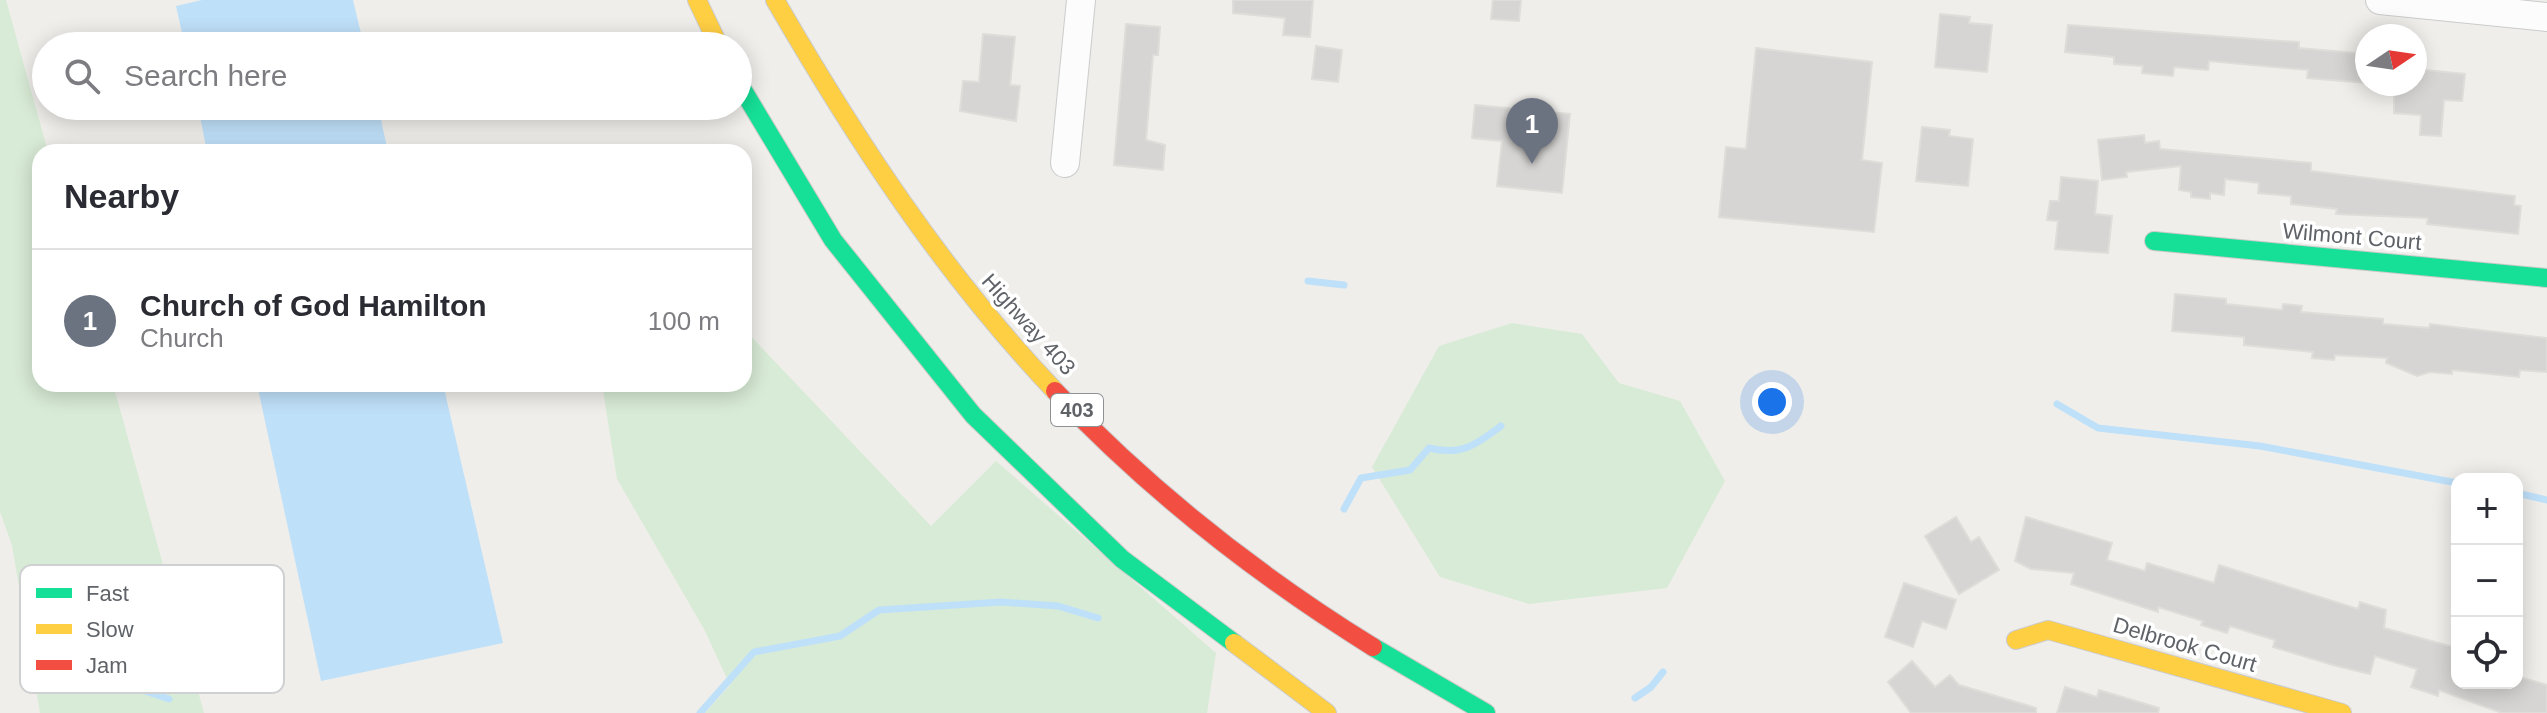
<!DOCTYPE html>
<html lang="en">
<head>
<meta charset="utf-8">
<style>
  :root { --surface:#fff; --page:#f2f2f3; --text:#2b2b33; --muted:#7c7c81; --line:#e1e1e2; --accent:#919496 }
  body { margin:0; font-family:Arial,sans-serif; background:var(--page); color:var(--text) }
  .controls { position:absolute; right:24px; bottom:24px; display:grid; overflow:hidden; border-radius:16px; box-shadow:0 4px 20px #0003 }
  .controls button { width:72px; height:72px; display:grid; place-items:center; padding:0; border:0; border-bottom:2px solid var(--line); background:var(--surface); color:var(--text); font:40px sans-serif }
  .compass { position:absolute; left:2355px; top:24px; width:72px; height:72px; border-radius:50%; background:var(--surface); box-shadow:0 4px 20px #0003; rotate:77deg }
  .you { position:absolute; left:1772px; top:402px; width:28px; height:28px; margin:-20px; border:6px solid #fff; border-radius:50%; background:#1a73e8; box-shadow:0 0 0 12px #1a73e833 }
  .badge { display:grid; place-items:center; width:52px; height:52px; border-radius:50%; background:var(--accent); color:#fff; font-size:26px; font-weight:700 }
  .pin { position:absolute; translate:-50% -66px; filter:drop-shadow(0 2px 4px #0008) }
  .pin::after { content:''; position:absolute; top:42px; width:28px; height:24px; background:inherit; clip-path:polygon(0 0,100% 0,50% 100%) }
  .list { margin:0; padding:0; list-style:none }
  h2 { display:flex; justify-content:space-between; align-items:center; height:104px; margin:0; padding:0 32px; font-size:34px }
  h2 small { font-size:26px; font-weight:400; color:var(--muted) }
  .list li { display:grid; grid-template-columns:52px 1fr auto; gap:24px; align-items:center; box-sizing:border-box; height:144px; padding:0 32px; border-top:2px solid var(--line) }
  .list b { display:block; font-size:30px; white-space:nowrap }
  .list p { margin:0; font-size:26px; white-space:nowrap; color:var(--muted) }
  .list em { font-size:26px; font-style:normal; color:var(--muted) }
  .icon { flex:none; width:44px; height:44px; fill:none; stroke:currentColor; stroke-width:2; stroke-linecap:round; stroke-linejoin:round }
  .map { position:relative; flex:none; width:2547px; height:713px; overflow:hidden }
  .search { position:absolute; background:var(--surface); box-shadow:0 4px 20px #0003; left:32px; top:32px; width:720px; height:88px; display:flex; align-items:center; gap:20px; box-sizing:border-box; padding:0 28px; border-radius:44px; color:var(--muted); font-size:30px }
  .panel { position:absolute; background:var(--surface); box-shadow:0 4px 20px #0003; left:32px; top:144px; width:720px; height:248px; border-radius:24px }
  .map>svg:first-child { display:block }
</style>
</head>
<body>
<div class="map">
<svg width="2547" height="713" viewBox="0 0 2547 713">
  <rect width="100%" height="100%" fill="#efeeea"/>
  <path fill="#d8ebd6" d="M 0,0 L 6,0 L 48,152 L 40,152 L 40,384 L 113,384 L 204,713 L 40,713 L 12,545 L 0,512 Z
    M 1512,323 L 1582,334 L 1619,383 L 1680,401 L 1725,481 L 1667,588 L 1529,604 L 1440,577 L 1372,467 L 1439,346 Z
    M 744,329 L 931,526 L 996,461 L 1216,653 L 1207,713 L 699,713 L 707,711 L 730,685 L 704,629 L 617,479 L 602,384 L 744,384 Z"/>
  <path fill="#bfe0f9" d="M 202,0 L 353,0 L 364,46 L 185,46 L 176,6 Z
    M 198,106 L 378,106 L 388,152 L 207,152 Z
    M 257,384 L 443,384 L 503,643 L 321,681 Z"/>
  <g fill="none" stroke-linecap="round" stroke-linejoin="round">
    <path stroke="#bfe0f9" stroke-width="7" d="M 1308,281 L 1344,285
      M 2057,404 L 2098,428 L 2260,446 L 2457,483
      M 2517,493 L 2547,500
      M 1344,509 L 1361,478 L 1410,470 L 1429,448 C 1461,456 1476,445 1501,426
      M 67,665 L 169,699
      M 1635,698 L 1651,687 L 1663,672
      M 700,713 L 754,652 L 840,636 L 879,610 L 1001,602 L 1058,606 L 1098,618"/>
  </g>
  <path fill="#d6d5d3" stroke="#deddd9" stroke-width="2" d="M 1233,0 L 1313,0 L 1310,37 L 1283,35 L 1285,18 L 1233,13 Z
    M 1493,0 L 1521,0 L 1519,21 L 1491,19 Z
    M 1940,14 L 1970,17 L 1969,23 L 1992,25 L 1987,72 L 1935,67 Z
    M 1126,24 L 1160,27 L 1158,55 L 1153,55 L 1146,140 L 1165,145 L 1163,170 L 1114,165 Z
    M 2068,25 L 2281,41 L 2299,42 L 2299,48 L 2367,54 L 2367,83 L 2307,78 L 2308,70 L 2209,61 L 2208,70 L 2174,67 L 2173,76 L 2142,73 L 2143,66 L 2114,64 L 2114,57 L 2065,52 Z
    M 983,34 L 1015,37 L 1010,85 L 1020,86 L 1016,121 L 960,111 L 963,81 L 979,82 Z
    M 1316,46 L 1342,50 L 1338,82 L 1312,79 Z
    M 1756,48 L 1872,62 L 1862,160 L 1882,163 L 1874,232 L 1719,217 L 1726,147 L 1746,149 Z
    M 2415,69 L 2465,74 L 2462,101 L 2444,100 L 2441,136 L 2420,135 L 2421,115 L 2394,113 L 2394,84 L 2415,84 Z
    M 1475,105 L 1570,114 L 1562,193 L 1497,186 L 1502,141 L 1472,138 Z
    M 1922,127 L 1950,130 L 1949,136 L 1973,139 L 1968,186 L 1916,181 Z
    M 2144,135 L 2145,143 L 2159,141 L 2160,149 L 2311,163 L 2311,171 L 2515,196 L 2514,205 L 2521,206 L 2518,234 L 2427,224 L 2428,218 L 2336,214 L 2337,209 L 2291,204 L 2291,196 L 2258,193 L 2259,183 L 2225,179 L 2224,195 L 2210,193 L 2210,199 L 2191,197 L 2191,192 L 2179,190 L 2181,166 L 2126,172 L 2127,177 L 2102,180 L 2098,140 Z
    M 2061,177 L 2098,181 L 2095,214 L 2112,216 L 2108,253 L 2055,249 L 2058,221 L 2047,220 L 2050,201 L 2059,201 Z
    M 2175,294 L 2226,299 L 2226,304 L 2282,310 L 2283,304 L 2302,306 L 2301,312 L 2383,319 L 2383,324 L 2429,328 L 2430,324 L 2547,338 L 2547,372 L 2520,370 L 2519,377 L 2452,370 L 2452,374 L 2430,372 L 2417,376 L 2386,363 L 2387,358 L 2335,355 L 2334,360 L 2312,358 L 2313,352 L 2244,345 L 2244,337 L 2172,331 Z
    M 1956,517 L 1971,542 L 1979,537 L 1999,570 L 1959,594 L 1925,536 Z
    M 2026,517 L 2112,543 L 2107,560 L 2145,571 L 2147,563 L 2214,583 L 2219,565 L 2358,609 L 2360,602 L 2386,610 L 2384,628 L 2457,648 L 2457,683 L 2517,683 L 2517,676 L 2547,685 L 2547,713 L 2502,713 L 2439,690 L 2438,696 L 2411,687 L 2417,669 L 2375,656 L 2370,674 L 2333,665 L 2273,647 L 2275,640 L 2230,626 L 2227,633 L 2201,625 L 2203,621 L 2158,607 L 2158,612 L 2071,584 L 2074,573 L 2031,569 L 2015,561 Z
    M 1904,583 L 1956,600 L 1946,629 L 1922,621 L 1913,647 L 1885,637 Z
    M 1912,661 L 1935,687 L 1950,675 L 1959,685 L 2036,708 L 2036,713 L 1911,713 L 1888,682 Z
    M 2065,687 L 2097,697 L 2099,690 L 2159,708 L 2158,713 L 2057,713 Z"/>
  <g fill="none" stroke-linecap="round" stroke-linejoin="round">
    <defs>
      <path id="street" d="M 2380,0 L 2547,17
        M 1065,163 L 1081,0"/>
      <path id="fast" d="M 738,82 L 833,240 L 973,415 L 1122,559 L 1234,643
        M 2154,241 L 2547,278
        M 1373,647 L 1486,713"/>
      <path id="slow" d="M 697,0 L 719,46
        M 775,0 C 856,140 943,273 1055,391
        M 2016,640 L 2048,630 L 2342,713
        M 1234,643 L 1327,713"/>
      <path id="jam" d="M 1055,391 C 1149,490 1257,575 1373,647"/>
    </defs>
    <use href="#street" stroke="#cbcccc" stroke-width="30"/>
    <use href="#fast" stroke="#cacacb" stroke-width="20"/>
    <use href="#slow" stroke="#cacacb" stroke-width="20"/>
    <use href="#jam" stroke="#cacacb" stroke-width="20"/>
    <use href="#street" stroke="#fdfcfc" stroke-width="28"/>
    <use href="#fast" stroke="#16e098" stroke-width="18"/>
    <use href="#slow" stroke="#ffcf43" stroke-width="18"/>
    <use href="#jam" stroke="#f24e42" stroke-width="18"/>
  </g>
  <g text-anchor="middle" stroke-width="7" stroke-linejoin="round" paint-order="stroke">
    <rect fill="#fff" stroke="#8f9295" stroke-width="2" x="1051" y="394" width="52" height="32" rx="6"/>
    <g font-size="20" font-weight="bold" fill="#5f6368">
      <text x="1077" y="417">403</text>
    </g>
    <g font-size="22" fill="#5f6368" stroke="#fff">
      <text transform="translate(2352 236) rotate(5)" y="8">Wilmont Court</text>
      <text transform="translate(1029 324) rotate(48)" y="8">Highway 403</text>
      <text transform="translate(2185 644) rotate(16)" y="8">Delbrook Court</text>
    </g>
  </g>
  <rect x="20" y="565" width="264" height="128" rx="12" fill="#fff" stroke="#cfd0d2" stroke-width="2"/>
  <rect x="36" y="588" width="36" height="10" fill="#16e098"/>
  <rect x="36" y="624" width="36" height="10" fill="#ffcf43"/>
  <rect x="36" y="660" width="36" height="10" fill="#f24e42"/>
  <g font-size="22" fill="#5f6368">
    <text x="86" y="601">Fast</text>
    <text x="86" y="637">Slow</text>
    <text x="86" y="673">Jam</text>
  </g>
</svg>
<div class="controls">
<button>+</button>
<button>−</button>
<button><svg class="icon" aria-label="locate" viewBox="0 0 24 24"><circle cx="12" cy="12" r="6"/><path d="M12 2v4M12 18v4M2 12h4M18 12h4"/></svg></button>
</div>
<svg class="compass" viewBox="-18 -18 36 36"><path d="M0-13l5 13h-10z" fill="#e53935"/><path d="M0 13l5-13h-10z" fill="#7c7c81"/></svg>
<div class="you"></div>
<div class="pin badge" style="left:1532px;top:164px;background:#6b7280">1</div>
<div class="search"><svg class="icon" aria-label="search" viewBox="0 0 24 24"><circle cx="10" cy="10" r="6"/><path d="M15 15l6 6"/></svg>Search here</div>
<section class="panel">
<h2>Nearby<small></small></h2>
<ul class="list">
<li><span class="badge" style="background:#6b7280">1</span><div><b>Church of God Hamilton</b><p>Church</p></div><em>100 m</em></li>
</ul>
</section>
</div>
</body>
</html>
